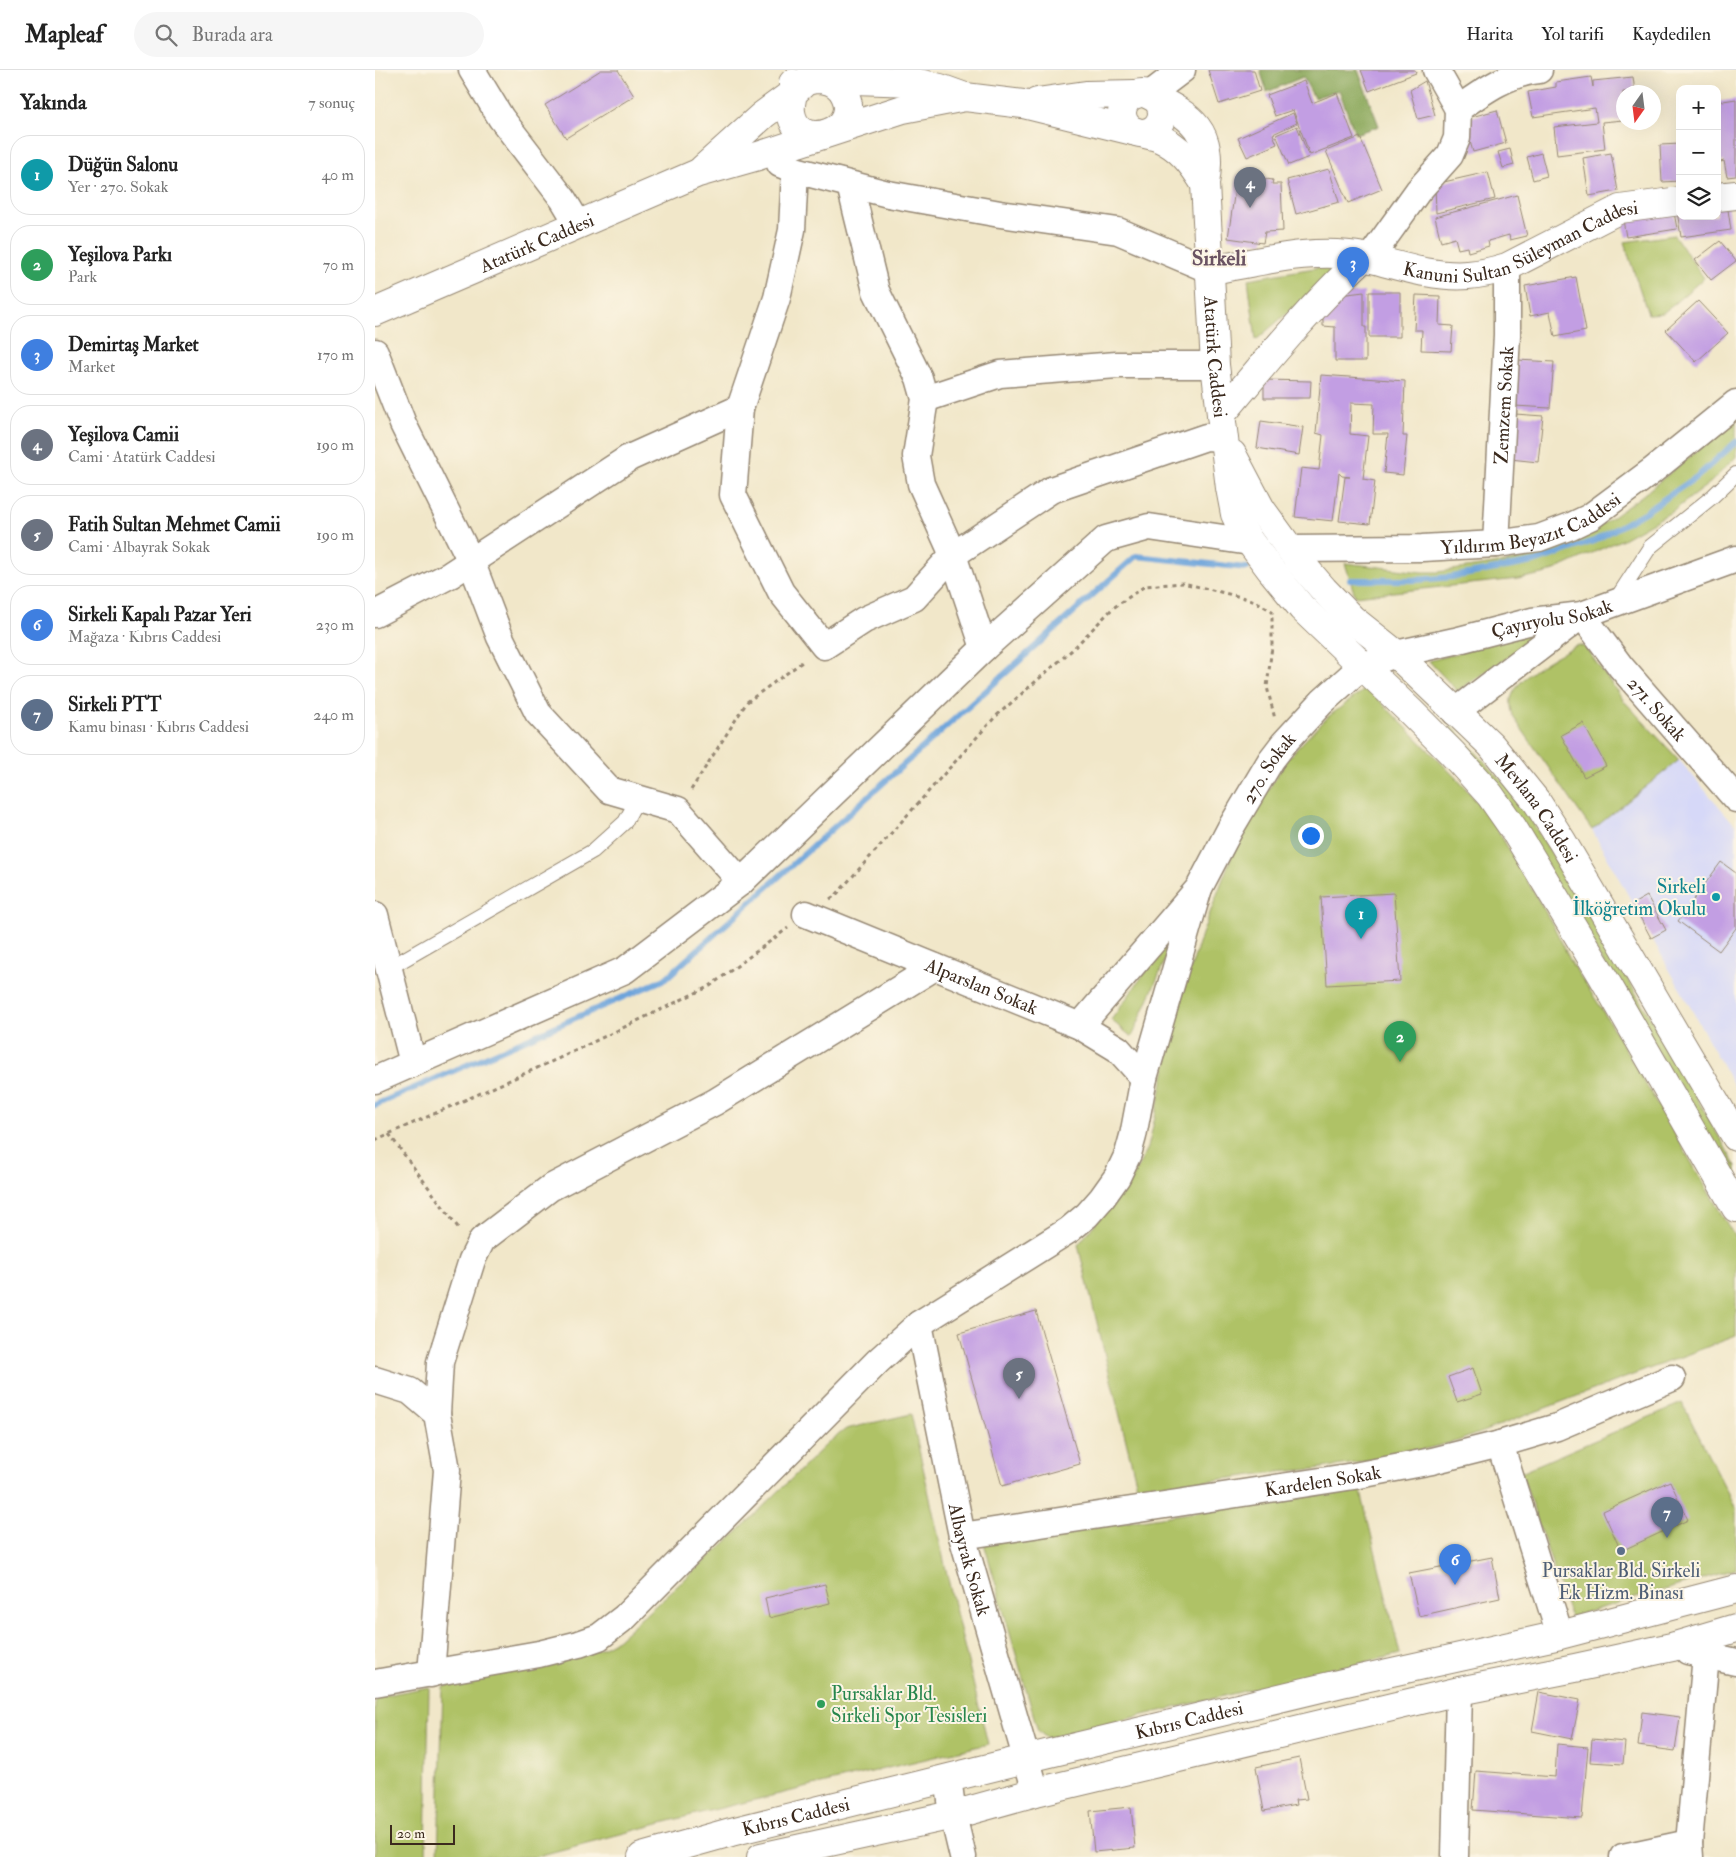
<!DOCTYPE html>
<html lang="tr">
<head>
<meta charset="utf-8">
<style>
  :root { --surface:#fff; --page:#f6f6f6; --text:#222; --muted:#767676; --line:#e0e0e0; --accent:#2563eb }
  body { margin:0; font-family:"IM FELL Double Pica",serif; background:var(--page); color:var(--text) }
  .controls { position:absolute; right:15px; top:15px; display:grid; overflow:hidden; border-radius:10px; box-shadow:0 5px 20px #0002 }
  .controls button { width:45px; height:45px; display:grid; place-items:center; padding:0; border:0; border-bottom:1px solid var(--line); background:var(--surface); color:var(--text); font:25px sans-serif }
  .compass { position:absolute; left:1241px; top:15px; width:45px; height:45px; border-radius:50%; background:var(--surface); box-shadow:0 5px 20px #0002; rotate:194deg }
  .scale { position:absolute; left:15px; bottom:12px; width:65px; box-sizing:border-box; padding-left:5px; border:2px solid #3b2a1e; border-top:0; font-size:14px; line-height:18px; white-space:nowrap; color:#3b2a1e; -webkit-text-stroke:4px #fcf5e5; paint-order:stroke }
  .you { position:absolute; left:935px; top:765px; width:18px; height:18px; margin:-12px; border:4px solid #fff; border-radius:50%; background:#1a73e8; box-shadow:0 0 0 8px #1a73e833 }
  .badge { display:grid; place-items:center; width:32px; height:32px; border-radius:50%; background:var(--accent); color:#fff; font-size:16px; font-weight:700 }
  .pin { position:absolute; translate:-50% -41px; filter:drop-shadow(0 1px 2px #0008) }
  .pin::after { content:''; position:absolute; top:26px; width:18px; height:15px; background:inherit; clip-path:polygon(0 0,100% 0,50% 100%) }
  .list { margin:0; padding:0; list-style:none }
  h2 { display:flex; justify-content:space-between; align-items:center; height:65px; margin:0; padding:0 20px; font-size:21px }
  h2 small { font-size:16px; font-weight:400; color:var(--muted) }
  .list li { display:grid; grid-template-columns:32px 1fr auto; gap:15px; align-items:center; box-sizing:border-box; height:80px; margin:0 10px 10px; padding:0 10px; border:1px solid var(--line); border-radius:20px }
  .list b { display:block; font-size:19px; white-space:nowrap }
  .list p { margin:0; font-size:16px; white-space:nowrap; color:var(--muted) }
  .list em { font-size:16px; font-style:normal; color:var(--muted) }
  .icon { flex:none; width:28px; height:28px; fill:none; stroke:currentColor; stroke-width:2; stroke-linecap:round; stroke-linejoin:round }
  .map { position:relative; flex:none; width:1361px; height:1787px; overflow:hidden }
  header { display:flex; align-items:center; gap:30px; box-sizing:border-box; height:70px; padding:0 25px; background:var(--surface); border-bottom:1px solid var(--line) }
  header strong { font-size:24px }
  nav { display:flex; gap:28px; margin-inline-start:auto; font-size:18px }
  .search { width:350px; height:45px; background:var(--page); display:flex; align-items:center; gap:12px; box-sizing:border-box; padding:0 18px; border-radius:28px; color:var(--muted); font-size:19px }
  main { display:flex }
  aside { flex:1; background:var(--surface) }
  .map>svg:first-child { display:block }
</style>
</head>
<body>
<header>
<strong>Mapleaf</strong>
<div class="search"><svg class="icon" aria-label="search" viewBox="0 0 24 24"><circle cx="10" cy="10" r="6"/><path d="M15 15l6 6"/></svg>Burada ara</div>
<nav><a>Harita</a><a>Yol tarifi</a><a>Kaydedilen</a></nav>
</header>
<main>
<aside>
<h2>Yakında<small>7 sonuç</small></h2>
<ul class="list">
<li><span class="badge" style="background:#0f9aa8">1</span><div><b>Düğün Salonu</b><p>Yer · 270. Sokak</p></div><em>40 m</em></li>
<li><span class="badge" style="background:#2e9e5b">2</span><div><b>Yeşilova Parkı</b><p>Park</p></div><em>70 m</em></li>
<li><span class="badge" style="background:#3f7fe0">3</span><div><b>Demirtaş Market</b><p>Market</p></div><em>170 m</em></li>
<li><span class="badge" style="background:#6b7280">4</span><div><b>Yeşilova Camii</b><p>Cami · Atatürk Caddesi</p></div><em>190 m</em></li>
<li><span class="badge" style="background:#6b7280">5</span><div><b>Fatih Sultan Mehmet Camii</b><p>Cami · Albayrak Sokak</p></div><em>190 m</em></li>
<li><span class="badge" style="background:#3f7fe0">6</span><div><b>Sirkeli Kapalı Pazar Yeri</b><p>Mağaza · Kıbrıs Caddesi</p></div><em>230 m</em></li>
<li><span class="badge" style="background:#5c6f8a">7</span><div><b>Sirkeli PTT</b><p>Kamu binası · Kıbrıs Caddesi</p></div><em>240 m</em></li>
</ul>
</aside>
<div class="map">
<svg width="1361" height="1787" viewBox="0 0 1361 1787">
  <rect width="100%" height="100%" fill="#fcf5e5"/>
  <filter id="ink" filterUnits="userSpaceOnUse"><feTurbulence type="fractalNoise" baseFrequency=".02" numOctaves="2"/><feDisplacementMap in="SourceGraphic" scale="10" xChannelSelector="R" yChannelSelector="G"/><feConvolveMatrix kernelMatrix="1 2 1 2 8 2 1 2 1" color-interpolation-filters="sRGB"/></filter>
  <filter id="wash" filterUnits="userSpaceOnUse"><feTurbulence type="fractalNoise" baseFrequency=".0096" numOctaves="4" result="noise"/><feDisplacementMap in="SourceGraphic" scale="20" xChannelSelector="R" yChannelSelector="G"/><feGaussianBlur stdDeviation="1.12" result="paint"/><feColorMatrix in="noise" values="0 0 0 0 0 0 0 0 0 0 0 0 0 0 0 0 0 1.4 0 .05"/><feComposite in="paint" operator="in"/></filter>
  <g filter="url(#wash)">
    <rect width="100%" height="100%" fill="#f1e7c9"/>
    <path fill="#d6d8f8" d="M 1304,690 L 1361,756 L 1361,1015 L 1359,1016 L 1217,760 Z"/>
    <path fill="#afc266" stroke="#757642" d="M 1299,165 L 1329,208 L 1288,243 L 1273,244 L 1249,172 Z
      M 958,195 L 961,201 L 881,270 L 873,209 Z
      M 1361,349 L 1361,387 L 1336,412 L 1298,441 L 1248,469 L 1173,503 L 1143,509 L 980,526 L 970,493 L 1047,502 L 1063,502 L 1133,492 L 1169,483 L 1207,468 L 1238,447 L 1269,424 Z
      M 1182,555 L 1082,621 L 1054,591 Z
      M 1203,575 L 1210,577 L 1249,631 L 1304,690 L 1217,760 L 1139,648 C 1137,642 1135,636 1136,629 C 1142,605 1183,585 1203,575 Z
      M 992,618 L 1083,710 L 1106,736 L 1122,759 L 1179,857 L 1197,894 L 1225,936 L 1361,1169 L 1361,1266 L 1083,1371 L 1009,1389 L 940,1399 L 902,1402 L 763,1420 L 703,1175 L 757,1108 L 773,1078 L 808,922 L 827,864 L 857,785 L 895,717 L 913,688 L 950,649 Z
      M 1077,656 L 1139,724 L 1149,739 L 1233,875 L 1361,1096 L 1361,1113 L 1118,710 L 1074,660 Z
      M 807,851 L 757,967 L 736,950 Z
      M 1307,1333 L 1361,1439 L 1361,1499 L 1195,1547 L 1146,1402 Z
      M 536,1344 L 576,1522 L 613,1674 L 317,1745 L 159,1787 L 63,1787 L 68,1617 L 225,1579 L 242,1570 L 358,1466 L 454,1372 L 471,1359 Z
      M 985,1418 L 1025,1584 L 672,1668 L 663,1661 L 609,1473 Z
      M 54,1617 L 51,1787 L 0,1787 L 0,1627 Z"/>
    <path fill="#8ba85b" stroke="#63693c" d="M 885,0 L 983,0 L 1004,56 L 980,64 L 964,20 L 939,28 L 928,7 L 892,22 Z"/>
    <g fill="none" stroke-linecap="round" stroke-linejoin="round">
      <path stroke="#6da4db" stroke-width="6" d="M 975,510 L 1041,510 L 1077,507 L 1159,492 L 1219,471 L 1270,442 L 1323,406 L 1361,372
        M 0,1035 L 290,909 L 761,486 L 872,498"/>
    </g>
    <g id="blocks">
      <path fill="#c29ee3" d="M 226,0 L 243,0 L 259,26 L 191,68 L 170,35 Z
        M 833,0 L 879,0 L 885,21 L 844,34 Z
        M 986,0 L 1040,0 L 1041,3 L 994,21 Z
        M 1216,7 L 1218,17 L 1218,11 L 1258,7 L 1260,22 L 1248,22 L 1248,50 L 1227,52 L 1230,79 L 1182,85 L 1179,57 L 1222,52 L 1220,38 L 1158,47 L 1153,22 L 1181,17 L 1181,12 Z
        M 929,11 L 937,33 L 962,23 L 979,68 L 935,85 L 918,40 L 900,46 L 892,25 Z
        M 1050,11 L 1060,45 L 1043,49 L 1035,20 Z
        M 1361,29 L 1361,106 L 1352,107 L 1349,91 L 1342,93 L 1342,32 Z
        M 1122,40 L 1131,73 L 1098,82 L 1089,49 Z
        M 918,43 L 922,53 L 898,64 L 902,74 L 872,87 L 863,68 Z
        M 922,56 L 934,87 L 914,95 L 901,65 Z
        M 985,67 L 1007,119 L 973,133 L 951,81 Z
        M 1305,74 L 1305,111 L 1287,112 L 1285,75 Z
        M 1135,79 L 1139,95 L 1128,98 L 1123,82 Z
        M 1166,83 L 1172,106 L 1158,110 L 1152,87 Z
        M 1236,83 L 1243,121 L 1214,126 L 1208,88 Z
        M 954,99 L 964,132 L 921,144 L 912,110 Z
        M 1113,102 L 1120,129 L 1061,143 L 1060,114 Z
        M 862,105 L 898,110 L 897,114 L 906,114 L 908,161 L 890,162 L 888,173 L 853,168 Z
        M 1142,125 L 1152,166 L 1135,170 L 1134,165 L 1113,171 L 1114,176 L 1093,182 L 1092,177 L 1083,179 L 1080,168 L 1066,172 L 1060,147 Z
        M 1352,133 L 1356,160 L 1306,167 L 1302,141 L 1305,141 L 1305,146 L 1342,146 L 1342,135 Z
        M 1299,142 L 1302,159 L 1251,167 L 1248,150 Z
        M 1345,171 L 1361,191 L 1336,210 L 1320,190 Z
        M 1201,207 L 1211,261 L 1180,267 L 1175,242 L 1155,246 L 1150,216 Z
        M 989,222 L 989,257 L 991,257 L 991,291 L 960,291 L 960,257 L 948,256 L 948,236 L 965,232 L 964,225 Z
        M 994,222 L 1025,222 L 1025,267 L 994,267 Z
        M 1041,225 L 1065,226 L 1064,255 L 1078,256 L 1076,281 L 1046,280 L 1047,260 L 1039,260 Z
        M 1323,231 L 1353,263 L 1321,292 L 1291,260 Z
        M 1142,290 L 1179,292 L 1175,338 L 1139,336 Z
        M 946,305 L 1030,311 L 1028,366 L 1032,366 L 1028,405 L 1009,403 L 1013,364 L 998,364 L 999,334 L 976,333 L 975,364 L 993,366 L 988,409 L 1000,411 L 995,454 L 964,451 L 970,407 L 975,407 L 967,406 L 964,403 L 958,451 L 920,447 L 926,398 L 944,400 L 948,365 L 941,363 Z
        M 889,310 L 936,311 L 935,328 L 889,328 Z
        M 1140,344 L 1168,346 L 1163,392 L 1135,389 Z
        M 886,351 L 928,357 L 924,385 L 882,378 Z
        M 1208,653 L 1231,696 L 1209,707 L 1186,665 Z
        M 1346,792 L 1361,803 L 1361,858 L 1344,881 L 1303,851 Z
        M 1019,823 L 1025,911 L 952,915 L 946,827 Z
        M 1272,826 L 1291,860 L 1276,868 L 1258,834 Z
        M 661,1241 L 705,1394 L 627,1416 L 584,1263 Z
        M 1098,1298 L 1107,1324 L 1082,1332 L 1073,1307 Z
        M 1295,1411 L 1313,1450 L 1246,1481 L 1228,1441 Z
        M 1117,1487 L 1125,1528 L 1044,1546 L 1034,1503 Z
        M 450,1514 L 455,1533 L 394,1548 L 390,1528 Z
        M 1164,1622 L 1205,1630 L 1197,1669 L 1157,1661 Z
        M 1267,1642 L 1305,1647 L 1300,1681 L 1263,1676 Z
        M 1217,1669 L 1250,1672 L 1248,1694 L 1215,1692 Z
        M 1182,1674 L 1213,1677 L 1207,1748 L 1098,1740 L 1101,1701 L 1180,1707 Z
        M 924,1688 L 932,1729 L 920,1730 L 921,1735 L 889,1741 L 881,1697 Z
        M 756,1737 L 760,1778 L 719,1782 L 715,1741 Z"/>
    </g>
  </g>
  <g filter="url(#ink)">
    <use href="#blocks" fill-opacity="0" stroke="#968874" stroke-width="1"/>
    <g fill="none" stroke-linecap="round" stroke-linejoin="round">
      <defs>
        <path id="lane" d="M 1240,531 L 1275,477 L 1337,427 L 1361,404
          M 14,898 L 218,781 L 250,752 L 263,728"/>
        <g id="street">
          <path d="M 97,0 L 126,48 L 188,129 L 203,154"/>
          <path d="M 1061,0 L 1083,39"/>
          <path d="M 774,25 L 807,0"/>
          <path d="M 405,94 L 420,100 L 513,124 L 625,144 L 743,161 L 835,200"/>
          <path d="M 420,100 L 417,160 L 402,228 L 365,338 L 358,425 L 406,522 L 449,576 L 489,550 L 539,528 L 578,485 L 676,420 L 831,367 L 848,368"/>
          <path d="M 475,115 L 501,221 L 544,308 L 550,329 L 541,386 L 546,414 L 578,485 L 609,578"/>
          <path d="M 995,188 L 1043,121 L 1075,85 L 1082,68 L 1083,39 C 1107,22 1133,3 1164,0"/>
          <path d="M 0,282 L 28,354 L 96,491 L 125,567 L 163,643 L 234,720 L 303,740 L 366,812"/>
          <path d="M 550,329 L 625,304 L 742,295 L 840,295"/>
          <path id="s1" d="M 1121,474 L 1132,265 L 1132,197"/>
          <path id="s2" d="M 915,479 L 1047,478 L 1121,474 L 1164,468 L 1196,456 L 1215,447 L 1277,401 L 1361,333"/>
          <path d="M 0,544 L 75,505 L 254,388 L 365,338"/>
          <path id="s3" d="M 1080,642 L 1207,545 L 1246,597 L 1361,729"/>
          <path id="s4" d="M 824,818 L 855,759 L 896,690 L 909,673 L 947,632 L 987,596 L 1021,584 L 1080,571 L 1157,551 L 1207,545 L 1361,489"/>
          <path id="s5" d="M 431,844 L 705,956 L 743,979 L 769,1008"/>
          <path d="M 0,845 L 38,993"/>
          <path d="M 0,1010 L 250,900 L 366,812 L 609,578 L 731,469 L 774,457 L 875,472"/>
          <path id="s6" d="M 544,1254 L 587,1466 L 661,1722"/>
          <path d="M 0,1310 L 35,1321 L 62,1344 L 72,1400 L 56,1604"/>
          <path d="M 62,1344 L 65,1292 L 97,1190 L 107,1170 L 175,1118 L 340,1032 L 560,897"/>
          <path d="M 1125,1374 L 1185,1565"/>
          <path id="s7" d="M 587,1466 L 979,1406 L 1057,1391 L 1125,1374 L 1182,1357 L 1297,1308"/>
          <path d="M 1313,1581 L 1361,1592"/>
          <path d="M 0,1613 L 164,1584 L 204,1574 L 224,1567 L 250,1547 L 503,1291 L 544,1254 L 694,1160 L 712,1145 L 727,1128 L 742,1107 L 753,1084 L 758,1066 L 769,1008 L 824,818 L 705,956"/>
          <path d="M 573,1708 L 578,1745 L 588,1787"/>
          <path d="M 1080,1787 L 1084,1621"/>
          <path d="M 1248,1787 L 1314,1773"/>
          <path d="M 1315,1787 L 1314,1773 L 1331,1585"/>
        </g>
        <g id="secondary">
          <path d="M 440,9 C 451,9 460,11 467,20 C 494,60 422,86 416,42 C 415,36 417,29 418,23 L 431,11 Z"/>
          <path d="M 449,9 L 539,12 L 565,18 L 590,27 L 648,34 L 782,67 C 805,77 817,93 830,114"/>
          <circle cx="767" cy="43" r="20"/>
          <path id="s8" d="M 774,25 C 818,47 839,60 830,114 L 840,295 L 855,418 L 860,444 L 867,459 L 875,472 L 896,500 L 927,538 L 1036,642 L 1077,683 L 1115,725 L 1138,758 L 1227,905 L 1361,1138"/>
          <path d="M 662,32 L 711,25 L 761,24"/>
          <path d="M 328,99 L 388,45 L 418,23 L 418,13"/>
          <path d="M 1342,127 L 1361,125"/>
          <path id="s9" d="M 989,187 C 1022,195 1059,208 1093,205 C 1107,204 1119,201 1132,197 L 1245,139 L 1305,131"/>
          <path d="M 835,200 C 885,192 938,177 989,187 C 937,235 892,290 846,345"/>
          <path id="s10" d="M 0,242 L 323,103 L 383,86 L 528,39 L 590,27"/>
          <path id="s11" d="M 857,384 L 886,439 L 923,490 L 949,520 L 977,549 L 1021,584 L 1116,675 L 1162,732 L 1187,771 L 1361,1067"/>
          <path id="s12" d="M 267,1787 L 356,1762 L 650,1689 L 967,1613 L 1185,1565 L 1361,1519"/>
          <path d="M 386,1787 L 578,1745 L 661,1722 L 1084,1621 L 1200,1598 L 1297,1577 L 1361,1558"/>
        </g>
      </defs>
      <use href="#lane" stroke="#968874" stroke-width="16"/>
      <use href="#street" stroke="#968874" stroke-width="29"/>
      <use href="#secondary" stroke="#968874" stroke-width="30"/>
      <path stroke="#968874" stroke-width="3" stroke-dasharray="4 4" stroke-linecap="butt" d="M 316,720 L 372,632 L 430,590
        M 455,829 L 461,825 L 620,647 L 697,580 L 738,538 L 770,516 L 808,513 L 866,527 L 880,531 L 897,541 L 897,576 L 892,617 L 900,649
        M 14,1064 L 85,1160
        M 0,1070 L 189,986 L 335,916 L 413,858"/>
      <use href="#lane" stroke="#fff" stroke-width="14"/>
      <use href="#street" stroke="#fff" stroke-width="26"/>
      <use href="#secondary" stroke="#fff" stroke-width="28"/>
    </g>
  </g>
  <circle fill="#0f9aa8" stroke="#fcf5e5" stroke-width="2" cx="1341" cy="827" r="5"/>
  <circle fill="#5c6f8a" stroke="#fcf5e5" stroke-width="2" cx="1246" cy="1481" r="5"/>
  <circle fill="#2e9e5b" stroke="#fcf5e5" stroke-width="2" cx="446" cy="1634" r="5"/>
  <g text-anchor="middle" stroke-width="4" stroke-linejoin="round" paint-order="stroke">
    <g font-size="19" fill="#3b2a1e" stroke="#fcf5e5">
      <text dy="7" stroke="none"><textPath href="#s9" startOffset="166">Kanuni Sultan Süleyman Caddesi</textPath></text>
      <text dy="7" stroke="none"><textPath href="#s10" startOffset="176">Atatürk Caddesi</textPath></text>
      <text dy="7" stroke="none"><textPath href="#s8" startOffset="290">Atatürk Caddesi</textPath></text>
      <text dy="7" stroke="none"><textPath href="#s1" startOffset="139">Zemzem Sokak</textPath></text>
      <text dy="7" stroke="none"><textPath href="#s2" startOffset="245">Yıldırım Beyazıt Caddesi</textPath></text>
      <text dy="7" stroke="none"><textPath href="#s4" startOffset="474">Çayıryolu Sokak</textPath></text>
      <text dy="7" stroke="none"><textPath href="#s3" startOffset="280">271. Sokak</textPath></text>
      <text dy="7" stroke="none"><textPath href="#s4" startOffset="139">270. Sokak</textPath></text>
      <text dy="7" stroke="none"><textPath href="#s11" startOffset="471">Mevlana Caddesi</textPath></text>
      <text dy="7" stroke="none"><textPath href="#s5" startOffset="190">Alparslan Sokak</textPath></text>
      <text dy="7" stroke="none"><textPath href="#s7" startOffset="365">Kardelen Sokak</textPath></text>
      <text dy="7" stroke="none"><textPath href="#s6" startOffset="241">Albayrak Sokak</textPath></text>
      <text dy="7" stroke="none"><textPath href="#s12" startOffset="564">Kıbrıs Caddesi</textPath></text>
      <text dy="7" stroke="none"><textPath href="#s12" startOffset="159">Kıbrıs Caddesi</textPath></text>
    </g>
    <g font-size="19" fill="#0d838f" stroke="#fcf5e5" text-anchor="end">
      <text x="1331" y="823">Sirkeli<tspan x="1331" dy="22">İlköğretim Okulu</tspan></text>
    </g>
    <g font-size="19" fill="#4e5e75" stroke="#fcf5e5">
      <text x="1246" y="1507">Pursaklar Bld. Sirkeli<tspan x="1246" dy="22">Ek Hizm. Binası</tspan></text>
    </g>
    <g font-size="19" fill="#27864d" stroke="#fcf5e5" text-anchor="start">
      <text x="456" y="1630">Pursaklar Bld.<tspan x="456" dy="22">Sirkeli Spor Tesisleri</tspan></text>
    </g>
    <g font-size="21" font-weight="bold" fill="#6a5363" stroke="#fcf5e5">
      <text x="844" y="195">Sirkeli</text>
    </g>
  </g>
</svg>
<div class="controls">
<button>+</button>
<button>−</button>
<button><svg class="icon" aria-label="layers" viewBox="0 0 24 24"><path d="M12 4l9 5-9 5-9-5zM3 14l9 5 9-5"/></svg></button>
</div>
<svg class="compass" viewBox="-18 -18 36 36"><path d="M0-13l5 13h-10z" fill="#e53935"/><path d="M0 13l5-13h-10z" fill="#767676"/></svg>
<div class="scale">20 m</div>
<div class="you"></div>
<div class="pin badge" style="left:986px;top:869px;background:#0f9aa8">1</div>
<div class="pin badge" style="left:1025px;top:992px;background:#2e9e5b">2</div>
<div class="pin badge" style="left:978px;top:218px;background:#3f7fe0">3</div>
<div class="pin badge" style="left:875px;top:138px;background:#6b7280">4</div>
<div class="pin badge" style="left:644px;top:1329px;background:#6b7280">5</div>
<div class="pin badge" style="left:1080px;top:1515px;background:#3f7fe0">6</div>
<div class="pin badge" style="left:1292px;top:1468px;background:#5c6f8a">7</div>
</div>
</main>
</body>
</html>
